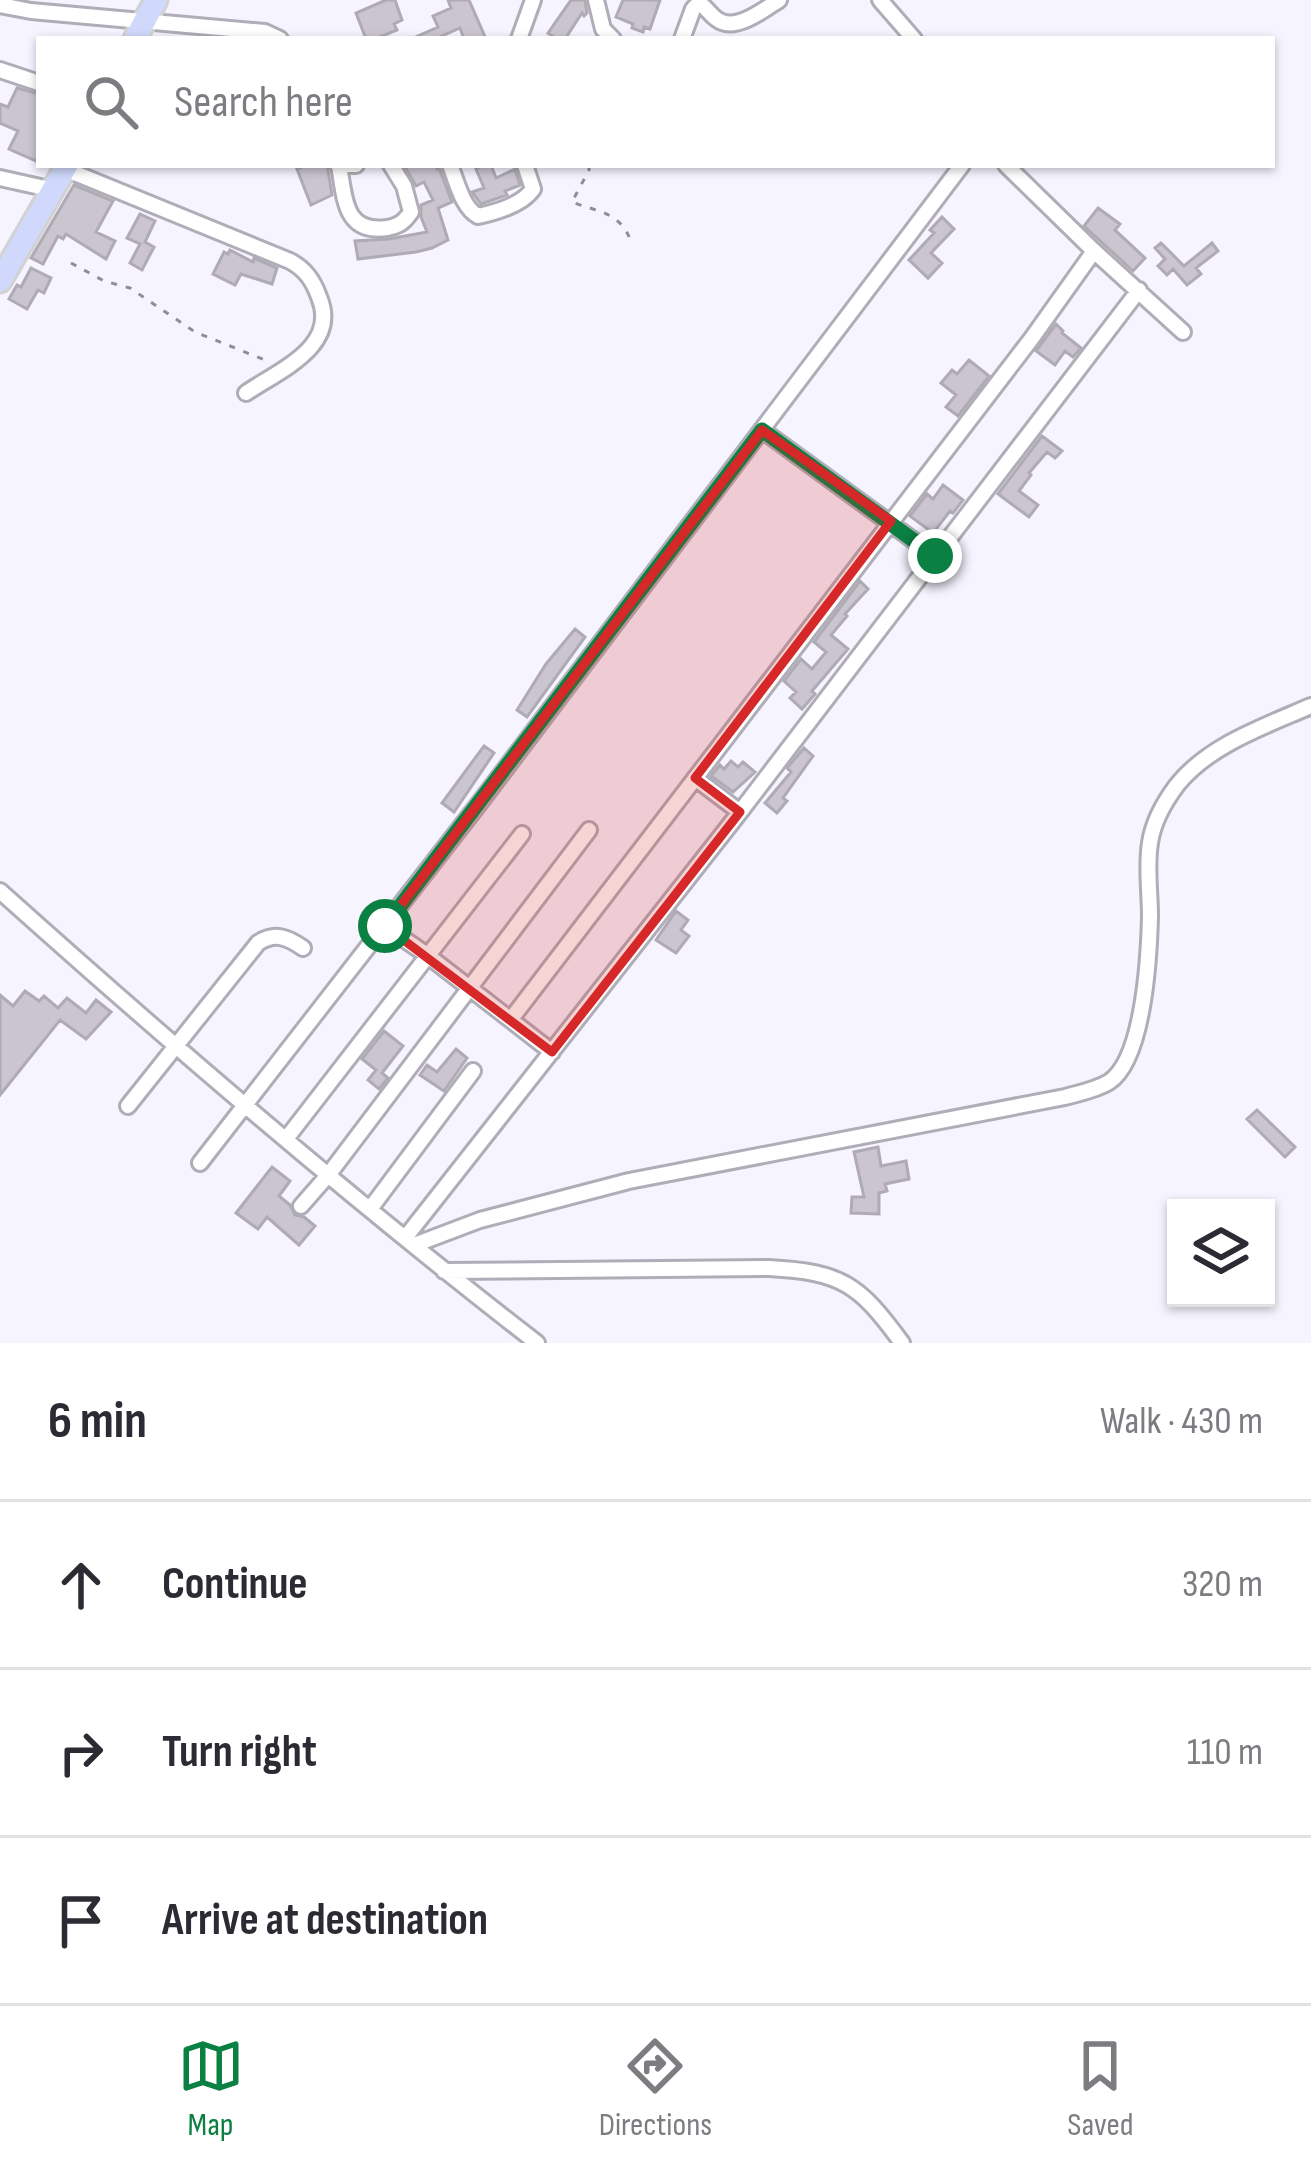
<!DOCTYPE html>
<html lang="en">
<head>
<meta charset="utf-8">
<style>
  :root { --surface:#fff; --page:#f2f2f3; --text:#2b2b33; --muted:#7c7c81; --line:#e1e1e2; --accent:#0b8043 }
  body { margin:0; font-family:"Sofia Sans Condensed",sans-serif; background:var(--page); color:var(--text) }
  .controls { position:absolute; right:36px; bottom:36px; display:grid; overflow:hidden; border-radius:0px; box-shadow:0 3px 9px #0004 }
  .controls button { width:108px; height:108px; display:grid; place-items:center; padding:0; border:0; border-bottom:3px solid var(--line); background:var(--surface); color:var(--text); font:60px sans-serif }
  .stop { position:absolute; width:36px; height:36px; margin:-27px; border:9px solid #0b8043; border-radius:50%; background:#fff }
  .stop.end { background:#0b8043; border-color:#fff; box-shadow:0 3px 12px #0008 }
  .list { margin:0; padding:0; list-style:none }
  h2 { display:flex; justify-content:space-between; align-items:center; height:156px; margin:0; padding:0 48px; font-size:51px }
  h2 small { font-size:39px; font-weight:400; color:var(--muted) }
  .list li { display:grid; grid-template-columns:78px 1fr auto; gap:36px; align-items:center; box-sizing:border-box; height:168px; padding:0 48px; border-top:3px solid var(--line) }
  .list b { display:block; font-size:45px; white-space:nowrap }
  .list em { font-size:39px; font-style:normal; color:var(--muted) }
  .icon { flex:none; width:66px; height:66px; fill:none; stroke:currentColor; stroke-width:2; stroke-linecap:round; stroke-linejoin:round }
  .map { position:relative; flex:none; width:1311px; height:1343px; overflow:hidden }
  .search { position:absolute; background:var(--surface); box-shadow:0 3px 9px #0004; left:36px; right:36px; top:36px; height:132px; display:flex; align-items:center; gap:30px; box-sizing:border-box; padding:0 42px; border-radius:0px; color:var(--muted); font-size:45px }
  .sheet { height:660px; background:var(--surface) }
  nav { display:flex; justify-content:space-around; align-items:center; box-sizing:border-box; height:168px; border-top:3px solid var(--line); background:var(--surface); font-size:33px; color:var(--muted) }
  nav a { display:grid; justify-items:center; gap:6px }
  nav .on { color:var(--accent) }
  .map>svg:first-child { display:block }
</style>
</head>
<body>
<div class="map">
<svg width="1311" height="1343" viewBox="0 0 1311 1343">
  <rect width="100%" height="100%" fill="#f5f4ff"/>
  <path fill="#cac5cf" stroke="#afaab4" stroke-width="3" d="M 386,0 L 395,0 L 402,20 L 394,24 L 397,30 L 375,39 L 366,39 L 356,13 Z
    M 448,0 L 469,0 L 486,39 L 464,39 L 460,28 L 435,39 L 411,39 L 438,27 L 433,16 L 451,8 Z
    M 571,0 L 585,0 L 587,13 L 584,16 L 582,13 L 565,39 L 557,39 L 548,33 Z
    M 623,0 L 660,0 L 650,29 L 644,27 L 643,32 L 632,28 L 633,24 L 616,17 Z
    M 17,88 L 39,94 L 39,154 L 36,161 L 9,149 L 18,131 L 0,123 L 0,104 L 8,107 Z
    M 307,165 L 327,165 L 332,195 L 311,205 L 297,169 Z
    M 404,165 L 435,165 L 437,169 L 439,168 L 452,202 L 438,208 L 448,240 L 432,248 L 416,252 L 358,259 L 355,241 L 389,239 L 427,232 L 421,217 L 421,205 L 433,200 L 424,182 L 416,186 Z
    M 484,165 L 491,165 L 496,178 L 515,169 L 520,185 L 505,191 L 507,195 L 481,204 L 472,192 L 484,188 L 476,169 Z
    M 74,185 L 113,201 L 96,232 L 115,241 L 106,259 L 66,234 L 63,239 L 58,236 L 43,264 L 31,258 Z
    M 1098,208 L 1120,224 L 1115,230 L 1145,258 L 1133,271 L 1084,226 Z
    M 140,214 L 155,221 L 145,242 L 154,247 L 142,270 L 130,263 L 140,244 L 127,238 Z
    M 942,217 L 954,229 L 931,253 L 942,263 L 928,278 L 909,260 L 934,233 L 930,230 Z
    M 1161,243 L 1184,266 L 1212,243 L 1218,251 L 1196,268 L 1201,274 L 1187,285 L 1173,269 L 1167,275 L 1158,266 L 1165,259 L 1155,248 Z
    M 230,250 L 253,262 L 254,258 L 277,268 L 272,284 L 241,274 L 235,285 L 213,274 L 224,252 L 228,254 Z
    M 31,268 L 51,278 L 44,293 L 38,290 L 27,309 L 9,299 L 17,285 L 21,287 Z
    M 1056,324 L 1063,331 L 1062,333 L 1081,348 L 1073,357 L 1065,351 L 1055,365 L 1036,351 Z
    M 969,360 L 989,376 L 958,416 L 946,407 L 956,395 L 941,383 L 952,370 L 957,374 Z
    M 1042,436 L 1062,451 L 1055,458 L 1047,452 L 1029,473 L 1031,475 L 1019,491 L 1038,505 L 1029,517 L 998,494 Z
    M 943,485 L 963,500 L 953,513 L 950,511 L 933,533 L 910,516 L 927,494 L 933,499 Z
    M 860,581 L 868,589 L 845,614 L 847,616 L 831,635 L 848,649 L 812,691 L 815,694 L 802,709 L 790,698 L 796,692 L 784,681 L 801,659 L 812,669 L 826,652 L 814,642 Z
    M 575,629 L 585,637 L 527,717 L 517,710 L 546,664 Z
    M 484,746 L 494,753 L 454,812 L 442,803 Z
    M 804,748 L 813,756 L 783,798 L 787,801 L 777,813 L 765,803 L 791,772 L 787,768 Z
    M 731,761 L 738,767 L 743,762 L 755,772 L 733,792 L 711,776 L 720,765 L 724,769 Z
    M 676,911 L 688,920 L 681,930 L 689,936 L 676,953 L 656,940 Z
    M 25,991 L 39,1001 L 44,996 L 58,1008 L 67,998 L 86,1013 L 96,1000 L 111,1012 L 86,1039 L 60,1020 L 0,1095 L 0,995 L 13,1006 Z
    M 384,1031 L 403,1046 L 382,1073 L 388,1078 L 379,1089 L 368,1080 L 376,1070 L 362,1059 Z
    M 456,1049 L 467,1058 L 444,1091 L 420,1075 L 427,1065 L 437,1072 Z
    M 1257,1110 L 1295,1147 L 1285,1157 L 1247,1119 Z
    M 878,1147 L 881,1166 L 906,1161 L 909,1179 L 885,1184 L 887,1191 L 879,1193 L 879,1214 L 851,1213 L 852,1197 L 864,1197 L 854,1152 Z
    M 272,1167 L 290,1181 L 279,1196 L 290,1205 L 295,1215 L 304,1217 L 315,1226 L 299,1245 L 267,1217 L 258,1229 L 236,1213 Z"/>
  <g fill="none" stroke-linecap="round" stroke-linejoin="round">
    <defs>
      <path id="street" d="M 596,0 L 603,29 L 613,39
        M 880,0 L 914,39
        M 0,5 L 31,11 L 265,32 L 280,39
        M 519,39 L 533,0
        M 682,39 L 693,9 L 699,3 C 707,7 712,19 722,22 C 739,29 765,9 779,0
        M 0,70 L 39,83
        M 338,165 L 356,165
        M 450,165 C 457,182 462,207 478,216 C 497,212 522,205 533,189 L 525,165
        M 1006,165 L 1094,251 L 1183,332
        M 339,166 C 345,198 344,234 387,228 C 399,226 404,222 411,212 L 404,186 L 391,165
        M 65,169 L 290,261 C 305,269 313,280 319,297 C 340,346 280,370 246,393
        M 0,178 L 54,190
        M 762,430 L 935,556
        M 695,778 L 740,812
        M 0,891 C 174,1047 352,1200 537,1343
        M 385,926 L 427,955 L 552,1052
        M 511,1019 L 1032,338 L 1094,251
        M 128,1106 L 258,943 C 275,932 287,937 303,948
        M 286,1139 L 522,834
        M 200,1163 L 478,805 L 962,165
        M 301,1206 L 329,1174 L 589,830
        M 370,1209 L 473,1071
        M 405,1238 L 740,812 L 1139,290
        M 414,1245 L 480,1220 L 629,1181 L 1065,1097 C 1079,1093 1096,1090 1109,1082 C 1144,1059 1149,956 1150,916 C 1150,892 1146,867 1150,843 C 1153,822 1165,801 1177,785 C 1209,745 1265,726 1311,706
        M 444,1271 L 769,1268 C 842,1272 859,1284 902,1343"/>
      <path id="primary" d="M 135,39 L 156,0
        M 0,281 L 67,165"/>
    </defs>
    <use href="#street" stroke="#afaeb8" stroke-width="20"/>
    <use href="#primary" stroke="#d2d2d3" stroke-width="27"/>
    <path stroke="#8f8e96" stroke-width="3" stroke-dasharray="6 9" stroke-linecap="butt" d="M 589,165 L 589,170 L 572,202 C 598,212 621,212 631,242
      M 71,263 L 104,281 L 130,288 L 195,332 L 270,362"/>
    <use href="#street" stroke="#fff" stroke-width="14"/>
    <use href="#primary" stroke="#d0d9fb" stroke-width="21"/>
  </g>
  <g fill="none" stroke-linecap="round" stroke-linejoin="round">
    <path stroke="#0b8043" stroke-width="15" d="M 385,926 L 762,430 L 935,556"/>
  </g>
  <path fill="#d62828" fill-opacity="0.2" stroke="#d62828" stroke-width="9" stroke-linejoin="round" d="M 762,430 L 891,521 L 695,778 L 740,812 L 552,1052 L 385,926 Z"/>
</svg>
<div class="controls">
<button><svg class="icon" aria-label="layers" viewBox="0 0 24 24"><path d="M12 4l9 5-9 5-9-5zM3 14l9 5 9-5"/></svg></button>
</div>
<div class="stop" style="left:385px;top:926px"></div>
<div class="stop end" style="left:935px;top:556px"></div>
<div class="search"><svg class="icon" aria-label="search" viewBox="0 0 24 24"><circle cx="10" cy="10" r="6"/><path d="M15 15l6 6"/></svg>Search here</div>
</div>
<section class="sheet">
<h2>6 min<small>Walk · 430 m</small></h2>
<ul class="list">
<li><svg class="icon" aria-label="ahead" viewBox="0 0 24 24"><path d="M12 20V5M6 11l6-6 6 6"/></svg><div><b>Continue</b></div><em>320 m</em></li>
<li><svg class="icon" aria-label="right" viewBox="0 0 24 24"><path d="M7 20v-9h11M14 6l5 5-5 5"/></svg><div><b>Turn right</b></div><em>110 m</em></li>
<li><svg class="icon" aria-label="arrive" viewBox="0 0 24 24"><path d="M6 21V4h12l-3 4 3 4H6"/></svg><div><b>Arrive at destination</b></div></li>
</ul>
</section>
<nav>
<a class="on"><svg class="icon" aria-label="map" viewBox="0 0 24 24"><path d="M3 6l6-2 6 2 6-2v14l-6 2-6-2-6 2zM9 4v14M15 6v14"/></svg>Map</a>
<a><svg class="icon" aria-label="directions" viewBox="0 0 24 24"><path d="M12 3l9 9-9 9-9-9zM9 14v-3h6M13 9l2 2-2 2"/></svg>Directions</a>
<a><svg class="icon" aria-label="saved" viewBox="0 0 24 24"><path d="M7 4h10v16l-5-4-5 4z"/></svg>Saved</a>
</nav>
</body>
</html>
